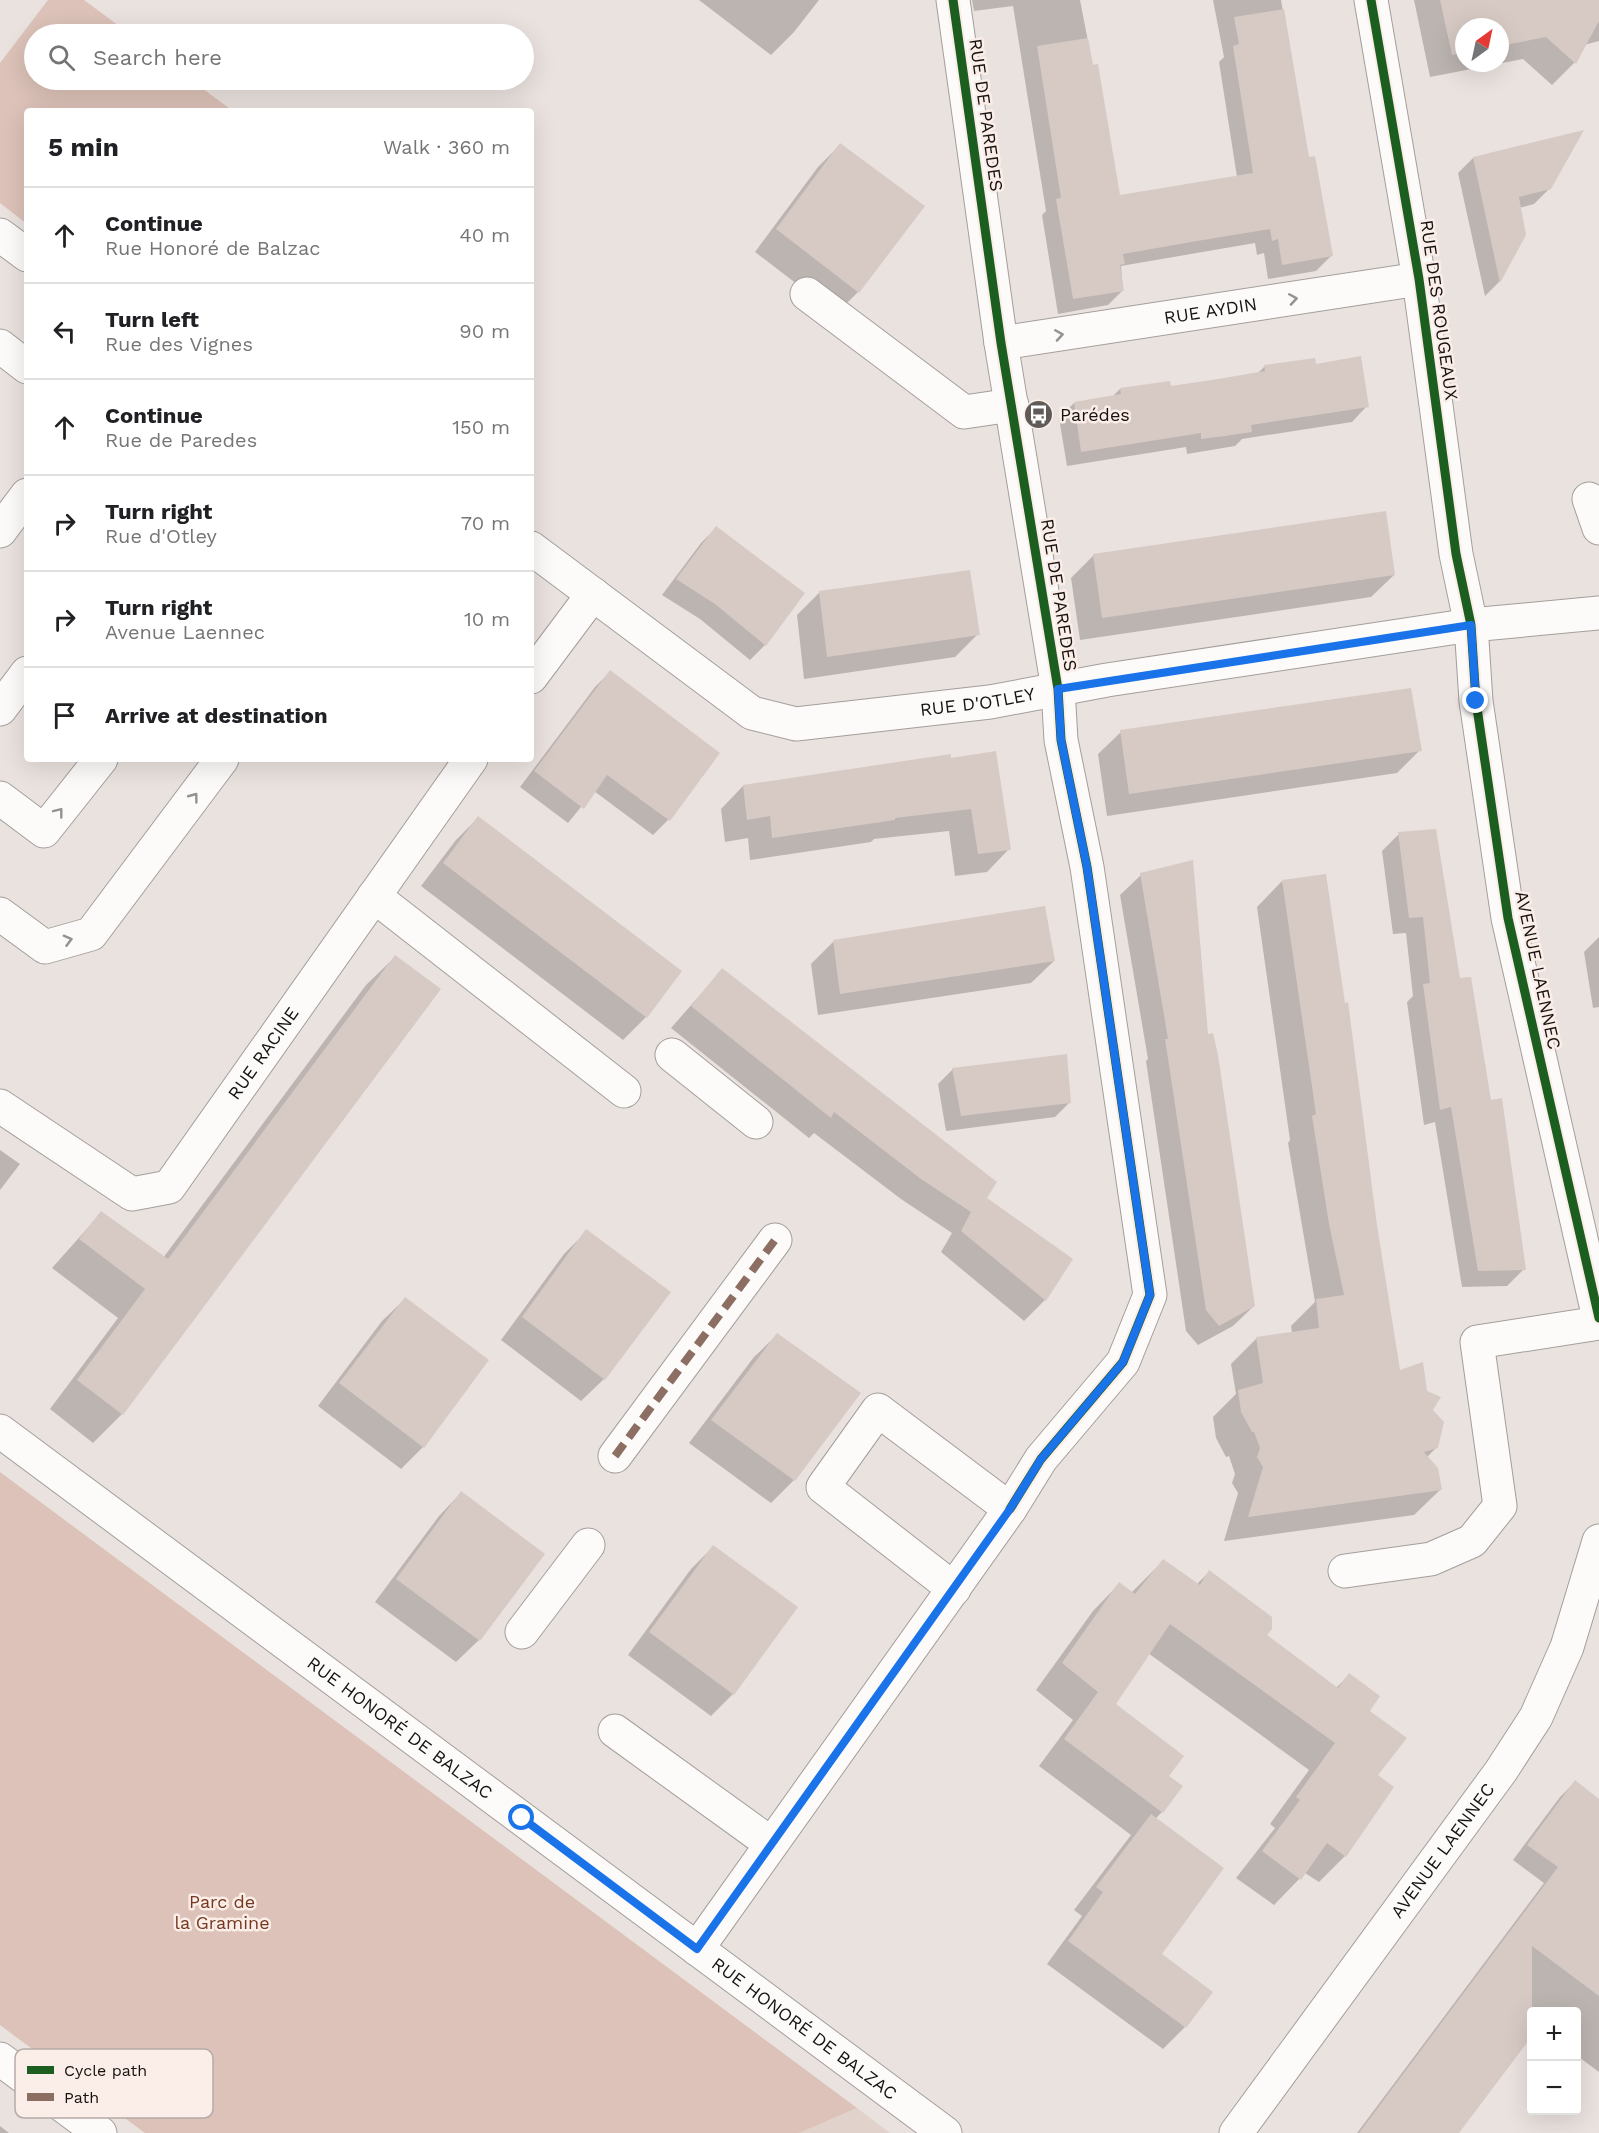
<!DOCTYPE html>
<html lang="en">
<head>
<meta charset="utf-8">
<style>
  :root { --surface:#fff; --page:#f6f6f6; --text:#202124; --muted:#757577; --line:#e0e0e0 }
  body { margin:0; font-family:"Work Sans",sans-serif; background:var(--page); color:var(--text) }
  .controls { position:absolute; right:18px; bottom:18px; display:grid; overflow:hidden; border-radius:6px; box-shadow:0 6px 24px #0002 }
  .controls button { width:54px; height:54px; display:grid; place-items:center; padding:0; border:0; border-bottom:2px solid var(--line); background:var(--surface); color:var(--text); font:30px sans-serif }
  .compass { position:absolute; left:1455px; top:18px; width:54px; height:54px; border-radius:50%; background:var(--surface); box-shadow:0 6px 24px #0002; rotate:33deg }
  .stop { position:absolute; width:18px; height:18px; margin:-14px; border:4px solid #1a73e8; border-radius:50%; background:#fff }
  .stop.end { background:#1a73e8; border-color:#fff; box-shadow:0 2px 6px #0008 }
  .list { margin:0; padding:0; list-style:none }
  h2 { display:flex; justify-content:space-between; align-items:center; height:78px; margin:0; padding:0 24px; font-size:26px }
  h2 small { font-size:20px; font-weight:400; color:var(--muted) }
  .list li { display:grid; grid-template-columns:39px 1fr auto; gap:18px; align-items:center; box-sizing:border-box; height:96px; padding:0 24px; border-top:2px solid var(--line) }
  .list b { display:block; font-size:22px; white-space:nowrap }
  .list p { margin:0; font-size:20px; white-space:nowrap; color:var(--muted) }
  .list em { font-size:20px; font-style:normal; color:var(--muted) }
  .icon { flex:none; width:33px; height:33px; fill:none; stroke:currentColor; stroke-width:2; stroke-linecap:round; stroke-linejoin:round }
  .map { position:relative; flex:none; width:1599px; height:2133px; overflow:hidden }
  .search { position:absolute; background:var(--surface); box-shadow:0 6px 24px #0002; left:24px; top:24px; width:510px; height:66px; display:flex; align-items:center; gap:15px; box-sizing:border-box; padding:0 21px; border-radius:33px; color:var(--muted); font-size:22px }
  .panel { position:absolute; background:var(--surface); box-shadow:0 6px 24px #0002; left:24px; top:108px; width:510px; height:654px; border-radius:6px }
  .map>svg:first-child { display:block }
</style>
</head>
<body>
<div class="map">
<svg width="1599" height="2133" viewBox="0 0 1599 2133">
  <rect width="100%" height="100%" fill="#eae2de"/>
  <path fill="#e1d2cc" d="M 857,2108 L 890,2133 L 799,2133 Z"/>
  <path fill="#dcc2b8" d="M 48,0 L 84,0 L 130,34 L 34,34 L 34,80 L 191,80 L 233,111 L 27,111 L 27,224 L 0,203 L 0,63 Z
    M 0,1472 L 857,2108 L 799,2133 L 145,2133 L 0,2025 Z"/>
  <path fill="#0003" fill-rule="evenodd" d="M 699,0 L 819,0 L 794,32 L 771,55 Z
    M 972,0 L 1080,0 L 1118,196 L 1237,177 L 1219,62 L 1224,57 L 1213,0 L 1281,0 L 1308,159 L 1331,256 L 1316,271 L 1268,279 L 1264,253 L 1257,255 L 1255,243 L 1121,266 L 1123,290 L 1108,305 L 1058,314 L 1042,215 L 1046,211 L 1013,6 L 974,11 Z
    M 1414,0 L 1599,0 L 1599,41 L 1584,45 L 1574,63 L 1552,85 L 1523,59 L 1430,77 ZM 1464,27 L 1500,27 L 1500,63 L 1464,63 Z
    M 840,145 L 858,292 L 836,314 L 755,252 L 818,167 Z
    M 1473,158 L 1550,188 L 1534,204 L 1519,208 L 1525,235 L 1499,282 L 1485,296 L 1458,173 Z
    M 1314,359 L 1315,366 L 1367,406 L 1352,422 L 1242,439 L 1235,446 L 1187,454 L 1186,447 L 1067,466 L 1059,418 L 1074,403 L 1112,397 L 1120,389 L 1170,387 L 1257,374 L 1264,367 Z
    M 716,528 L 765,645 L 750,660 L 700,619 L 662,595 L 701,543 Z
    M 1094,555 L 1394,575 L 1371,597 L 1080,640 L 1071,578 Z
    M 820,592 L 978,634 L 955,657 L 804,679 L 797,615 Z
    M 610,672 L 718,753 L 668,820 L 653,835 L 594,791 L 568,823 L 520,787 L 595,687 Z
    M 1121,732 L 1420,750 L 1397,773 L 1107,816 L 1098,754 Z
    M 949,756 L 1009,849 L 987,872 L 955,876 L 949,831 L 874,839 L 871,842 L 750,860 L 748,838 L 725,842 L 721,809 L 743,786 Z
    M 478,818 L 680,971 L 646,1017 L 623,1040 L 421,886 L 456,840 Z
    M 1399,834 L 1459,980 L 1490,1101 L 1524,1269 L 1507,1286 L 1462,1287 L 1435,1122 L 1424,1125 L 1407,1002 L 1413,996 L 1406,933 L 1393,934 L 1382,851 Z
    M 1141,875 L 1207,1035 L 1254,1306 L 1233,1326 L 1198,1345 L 1186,1331 L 1146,1061 L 1148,1059 L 1120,895 Z
    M 1282,881 L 1376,1226 L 1399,1372 L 1426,1392 L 1437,1447 L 1427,1457 L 1440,1490 L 1414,1515 L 1224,1541 L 1238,1493 L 1232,1483 L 1235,1474 L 1229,1456 L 1226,1457 L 1216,1438 L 1213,1417 L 1236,1394 L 1231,1364 L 1257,1338 L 1292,1333 L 1291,1326 L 1315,1302 L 1288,1143 L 1290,1140 L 1257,907 Z
    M 1599,937 L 1599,1007 L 1593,1008 L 1584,952 Z
    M 833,942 L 1054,961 L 1031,983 L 818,1015 L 811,964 Z
    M 395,957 L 122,1414 L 93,1443 L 50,1409 L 118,1318 L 52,1268 L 101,1213 L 163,1258 L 366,985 Z
    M 722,970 L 985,1198 L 1071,1260 L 1045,1300 L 1024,1321 L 941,1252 L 952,1233 L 901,1199 L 814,1133 L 809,1138 L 671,1028 Z
    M 953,1069 L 1070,1102 L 1055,1117 L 946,1131 L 938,1084 Z
    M 0,1150 L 20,1164 L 0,1190 Z
    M 587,1231 L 604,1379 L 581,1401 L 501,1340 L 564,1254 Z
    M 405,1299 L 423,1447 L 401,1469 L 318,1406 L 382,1321 Z
    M 777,1335 L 859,1393 L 794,1480 L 771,1503 L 689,1443 L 754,1357 Z
    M 461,1493 L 479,1640 L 456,1662 L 375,1602 L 439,1516 Z
    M 713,1547 L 733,1694 L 711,1716 L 628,1655 L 691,1569 Z
    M 1163,1561 L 1197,1584 L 1209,1572 L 1265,1636 L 1336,1688 L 1349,1675 L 1367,1712 L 1375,1776 L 1345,1856 L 1319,1882 L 1305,1873 L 1274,1905 L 1236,1878 L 1275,1828 L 1270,1824 L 1309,1770 L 1148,1653 L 1114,1705 L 1167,1777 L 1162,1812 L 1155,1819 L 1160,1955 L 1185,2027 L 1163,2049 L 1047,1964 L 1082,1916 L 1074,1910 L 1131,1835 L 1039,1766 L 1073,1720 L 1036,1690 L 1093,1611 L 1119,1584 L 1131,1593 Z
    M 1575,1782 L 1599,1801 L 1599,2072 L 1576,2055 L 1576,2012 L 1532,2012 L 1455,2133 L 1357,2133 L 1544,1883 L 1513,1860 L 1560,1797 Z
    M 0,2126 L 9,2133 L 0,2133 Z"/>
  <path fill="#d7cac4" d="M 1440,0 L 1599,0 L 1599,21 L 1576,64 L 1546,37 L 1500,46 L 1500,27 L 1464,27 L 1464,53 L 1452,55 Z
    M 1284,9 L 1309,157 L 1315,156 L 1333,256 L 1282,265 L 1278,239 L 1272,241 L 1270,229 L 1197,241 L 1123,254 L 1125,264 L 1120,265 L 1124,291 L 1073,299 L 1056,199 L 1061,198 L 1037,46 L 1088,38 L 1093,65 L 1098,64 L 1120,195 L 1253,173 L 1233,46 L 1239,44 L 1234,17 Z
    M 1584,130 L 1551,189 L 1519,197 L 1526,235 L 1500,283 L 1473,157 Z
    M 840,143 L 925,206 L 859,293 L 776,229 Z
    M 1361,356 L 1369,407 L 1251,425 L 1252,432 L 1225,436 L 1201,439 L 1201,433 L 1081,452 L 1074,402 L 1121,394 L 1120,388 L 1170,381 L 1171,386 L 1218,379 L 1265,371 L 1264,365 L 1315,358 L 1316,364 Z
    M 1386,511 L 1395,575 L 1102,618 L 1093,554 Z
    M 716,526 L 805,593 L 766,646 L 715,604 L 676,579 Z
    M 970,570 L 980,635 L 827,657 L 819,591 Z
    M 610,670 L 720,753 L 670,821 L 607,775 L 584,809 L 534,771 Z
    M 1411,688 L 1422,751 L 1129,794 L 1120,730 Z
    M 996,751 L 1011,850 L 978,854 L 971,809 L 895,818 L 895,820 L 772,838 L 770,816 L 747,820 L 743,785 L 951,754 L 951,758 Z
    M 478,816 L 682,971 L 647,1018 L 443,863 Z
    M 1436,829 L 1460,978 L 1471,977 L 1491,1100 L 1502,1098 L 1526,1270 L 1478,1271 L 1451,1107 L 1440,1110 L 1423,984 L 1430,983 L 1423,917 L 1409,918 L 1398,832 Z
    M 1193,860 L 1208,1034 L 1213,1033 L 1218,1055 L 1255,1306 L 1219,1326 L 1206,1310 L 1165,1039 L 1168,1039 L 1140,873 Z
    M 1326,874 L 1345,1003 L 1348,1002 L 1377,1225 L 1400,1370 L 1423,1362 L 1427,1391 L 1441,1397 L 1433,1410 L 1444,1422 L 1438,1448 L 1424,1452 L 1438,1468 L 1442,1490 L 1248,1517 L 1263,1467 L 1257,1457 L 1260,1448 L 1254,1432 L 1252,1432 L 1241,1412 L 1238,1390 L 1263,1383 L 1256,1337 L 1319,1328 L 1316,1299 L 1344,1295 L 1329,1224 L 1312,1116 L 1316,1114 L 1282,880 Z
    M 1045,906 L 1055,961 L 840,994 L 833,940 Z
    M 395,955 L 441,989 L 123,1415 L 77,1380 L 145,1289 L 79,1239 L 101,1211 L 168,1259 Z
    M 722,968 L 997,1182 L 987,1198 L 1073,1259 L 1046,1301 L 961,1231 L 971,1212 L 921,1179 L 834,1112 L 831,1118 L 691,1006 Z
    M 1067,1054 L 1071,1103 L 961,1116 L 952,1068 Z
    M 586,1229 L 671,1292 L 605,1380 L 522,1317 Z
    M 405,1297 L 489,1360 L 424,1448 L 339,1383 Z
    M 777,1333 L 861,1393 L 795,1481 L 711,1420 Z
    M 461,1491 L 545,1554 L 480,1641 L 396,1579 Z
    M 713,1545 L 798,1607 L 734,1695 L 649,1632 Z
    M 1163,1559 L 1200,1585 L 1209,1570 L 1272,1617 L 1272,1629 L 1267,1635 L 1338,1688 L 1349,1673 L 1380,1696 L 1370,1711 L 1407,1738 L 1378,1775 L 1394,1787 L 1346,1857 L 1327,1843 L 1301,1880 L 1262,1851 L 1300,1800 L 1296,1797 L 1335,1743 L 1170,1624 L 1116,1704 L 1184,1756 L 1169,1776 L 1183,1786 L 1163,1813 L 1064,1739 L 1098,1692 L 1062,1663 L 1119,1582 L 1135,1594 Z
    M 1575,1780 L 1599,1799 L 1599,1996 L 1532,1946 L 1532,2036 L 1459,2133 L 1359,2133 L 1558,1867 L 1527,1845 Z
    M 1151,1814 L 1224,1868 L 1162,1954 L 1213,1992 L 1186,2028 L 1068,1941 L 1103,1892 L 1096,1887 Z"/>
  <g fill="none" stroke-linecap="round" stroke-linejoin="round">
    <defs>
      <g id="minor">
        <path d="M 1371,0 L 1419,279 L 1456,554 L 1471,625 L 1476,701 L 1508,918 L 1599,1318"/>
        <path d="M 0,235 L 27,255"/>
        <path d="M 807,294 L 964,412 L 1012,405"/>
        <path id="s1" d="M 1001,343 L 1419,279"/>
        <path d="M 0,346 L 27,367"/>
        <path d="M 1589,499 L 1599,528"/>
        <path d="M 0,531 L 27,495"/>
        <path id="s2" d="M 531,548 L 752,713 L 796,724 L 990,702 L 1107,680 L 1471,625 L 1599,613"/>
        <path d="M 531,677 L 593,594"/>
        <path d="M 0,709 L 27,673"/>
        <path d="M 0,798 L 44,831 L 101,759"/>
        <path d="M 374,896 L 624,1091"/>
        <path d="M 0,914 L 45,947 L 91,934 L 222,759"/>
        <path d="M 672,1055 L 756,1122"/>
        <path id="s3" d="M 0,1106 L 132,1194 L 169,1187 L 471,759"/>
        <path id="s4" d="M 0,1431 L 945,2133"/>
        <path d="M 615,1456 L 775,1240"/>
        <path d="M 1345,1571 L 1431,1559 L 1472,1541 L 1500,1506 L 1477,1342 L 1599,1323"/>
        <path d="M 954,1589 L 823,1487 L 878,1410 L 1010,1509"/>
        <path d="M 522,1632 L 588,1545"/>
        <path d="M 615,1731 L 770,1843"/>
        <path d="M 697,1949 L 1010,1509 L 1041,1459 L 1123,1362 L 1150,1295 L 1087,867 L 1061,740 L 1058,689 L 1001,343 L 953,0"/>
        <path d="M 0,2059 L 100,2133"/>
        <path id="s5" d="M 1236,2133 L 1501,1771 L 1536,1717 L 1567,1647 L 1599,1541"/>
      </g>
    </defs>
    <use href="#minor" stroke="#a49e9b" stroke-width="35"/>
    <use href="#minor" stroke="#fcfbfa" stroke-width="33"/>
    <path stroke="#8d6e63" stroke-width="8" stroke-dasharray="15 8" stroke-linecap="butt" d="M 615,1456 L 775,1240"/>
    <defs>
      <path id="cycleway" d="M 953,0 L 1001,343 L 1058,689 L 1061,740 L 1087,867 L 1150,1295 L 1123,1362 L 1041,1459 L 1010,1509
        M 1371,0 L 1419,279 L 1456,554 L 1471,625 L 1476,701 L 1508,918 L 1599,1318"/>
    </defs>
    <use href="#cycleway" stroke="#fbede8" stroke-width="13"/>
    <use href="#cycleway" stroke="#1b5e20" stroke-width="9"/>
  </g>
  <defs><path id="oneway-chevron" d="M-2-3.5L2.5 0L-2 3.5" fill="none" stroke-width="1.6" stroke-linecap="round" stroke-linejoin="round" transform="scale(1.5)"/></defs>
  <g stroke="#949291">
    <use href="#oneway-chevron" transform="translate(1293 299) rotate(-9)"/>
    <use href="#oneway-chevron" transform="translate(1059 335) rotate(-9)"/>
    <use href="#oneway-chevron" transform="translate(194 797) rotate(-53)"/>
    <use href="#oneway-chevron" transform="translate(59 812) rotate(-52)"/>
    <use href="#oneway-chevron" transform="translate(68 940) rotate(-15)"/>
  </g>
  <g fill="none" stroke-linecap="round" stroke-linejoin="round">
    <path stroke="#1a73e8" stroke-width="8" d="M 522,1818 L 697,1949 L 1010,1509 L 1041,1459 L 1123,1362 L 1150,1295 L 1087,867 L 1061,740 L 1058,689 L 1471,625 L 1476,701"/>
  </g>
  <defs>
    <symbol id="bus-disc" viewBox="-11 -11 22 22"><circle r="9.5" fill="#605b58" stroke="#fbede8"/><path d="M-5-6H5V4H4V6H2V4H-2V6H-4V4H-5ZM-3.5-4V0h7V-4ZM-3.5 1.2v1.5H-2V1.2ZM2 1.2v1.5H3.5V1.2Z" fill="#fff"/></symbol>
  </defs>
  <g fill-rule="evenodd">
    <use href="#bus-disc" x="1022" y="398" width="33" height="33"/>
  </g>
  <g text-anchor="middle" stroke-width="5" stroke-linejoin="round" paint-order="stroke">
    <g font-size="18" fill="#161210" stroke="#fbede8">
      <text transform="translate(986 115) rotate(82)" y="6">RUE DE PAREDES</text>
      <text transform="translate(1439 310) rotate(82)" y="6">RUE DES ROUGEAUX</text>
      <text dy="6" stroke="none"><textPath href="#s1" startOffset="212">RUE AYDIN</textPath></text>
      <text transform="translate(1059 595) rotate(81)" y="6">RUE DE PAREDES</text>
      <text dy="6" stroke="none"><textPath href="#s2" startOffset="504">RUE D'OTLEY</textPath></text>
      <text transform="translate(1538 970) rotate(78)" y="6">AVENUE LAENNEC</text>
      <text dy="6" stroke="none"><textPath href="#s3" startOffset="360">RUE RACINE</textPath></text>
      <text dy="6" stroke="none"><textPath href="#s4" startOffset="498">RUE HONORÉ DE BALZAC</textPath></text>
      <text dy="6" stroke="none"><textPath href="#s5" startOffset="350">AVENUE LAENNEC</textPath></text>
      <text dy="6" stroke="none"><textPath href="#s4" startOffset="1002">RUE HONORÉ DE BALZAC</textPath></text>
    </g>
    <g font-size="18" fill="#161210" stroke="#fbede8" text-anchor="start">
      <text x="1060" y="421">Parédes</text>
    </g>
    <g font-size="18" fill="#75381f" stroke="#fbede8">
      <text x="222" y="1908">Parc de<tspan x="222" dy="21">la Gramine</tspan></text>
    </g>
  </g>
  <rect x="15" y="2049" width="198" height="69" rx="9" fill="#fbede8" stroke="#b6aba7" stroke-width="1.5"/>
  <rect x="27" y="2066" width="27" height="8" fill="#1b5e20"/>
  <rect x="27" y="2093" width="27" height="8" fill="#8d6e63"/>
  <g font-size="16" fill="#161210">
    <text x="64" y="2076">Cycle path</text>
    <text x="64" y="2103">Path</text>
  </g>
</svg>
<div class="controls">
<button>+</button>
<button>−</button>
</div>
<svg class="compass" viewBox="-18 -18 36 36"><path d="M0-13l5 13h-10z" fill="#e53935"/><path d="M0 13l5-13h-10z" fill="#757577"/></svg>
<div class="stop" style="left:522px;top:1818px"></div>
<div class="stop end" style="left:1476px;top:701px"></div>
<div class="search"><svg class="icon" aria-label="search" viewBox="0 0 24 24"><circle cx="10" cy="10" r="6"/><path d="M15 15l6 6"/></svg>Search here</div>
<section class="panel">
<h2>5 min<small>Walk · 360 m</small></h2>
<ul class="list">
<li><svg class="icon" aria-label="ahead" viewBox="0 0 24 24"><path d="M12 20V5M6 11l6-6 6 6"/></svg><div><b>Continue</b><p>Rue Honoré de Balzac</p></div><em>40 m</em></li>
<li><svg class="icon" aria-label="left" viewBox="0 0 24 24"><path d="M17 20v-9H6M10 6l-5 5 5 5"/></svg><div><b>Turn left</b><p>Rue des Vignes</p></div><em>90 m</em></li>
<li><svg class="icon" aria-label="ahead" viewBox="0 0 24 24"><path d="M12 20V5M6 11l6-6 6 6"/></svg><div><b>Continue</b><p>Rue de Paredes</p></div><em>150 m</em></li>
<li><svg class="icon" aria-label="right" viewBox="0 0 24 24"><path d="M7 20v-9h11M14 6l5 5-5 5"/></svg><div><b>Turn right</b><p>Rue d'Otley</p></div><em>70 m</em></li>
<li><svg class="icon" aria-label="right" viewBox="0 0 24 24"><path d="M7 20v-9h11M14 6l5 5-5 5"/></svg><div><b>Turn right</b><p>Avenue Laennec</p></div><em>10 m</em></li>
<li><svg class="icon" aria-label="arrive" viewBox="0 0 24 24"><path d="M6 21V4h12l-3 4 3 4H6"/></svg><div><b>Arrive at destination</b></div></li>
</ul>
</section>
</div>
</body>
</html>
